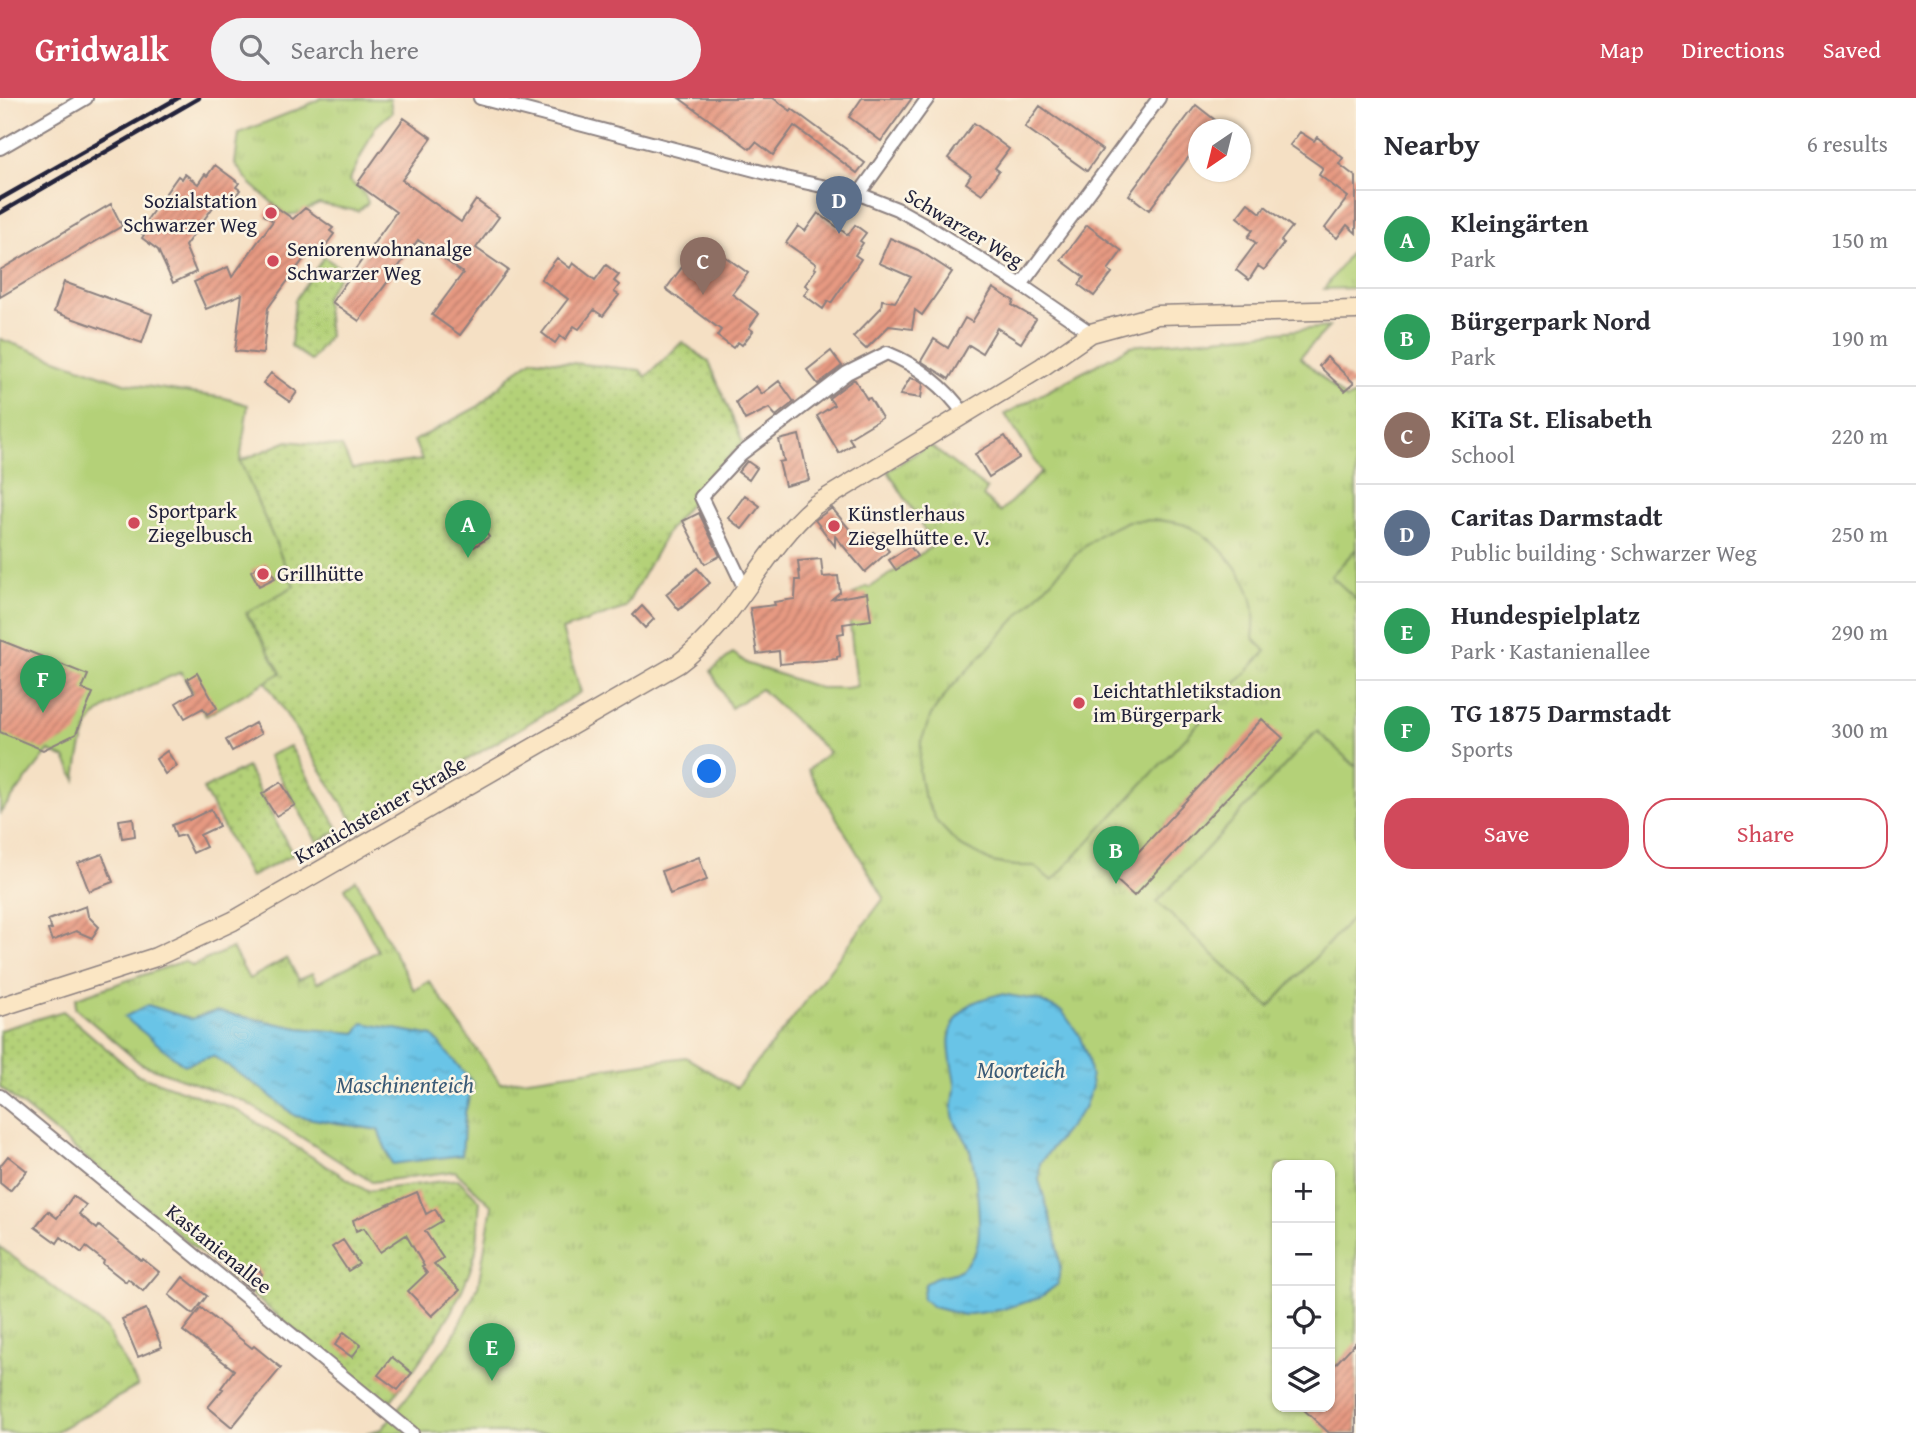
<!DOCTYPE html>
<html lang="en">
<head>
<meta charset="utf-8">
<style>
  :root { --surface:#fff; --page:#f2f2f3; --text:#2b2b33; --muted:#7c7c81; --line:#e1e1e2; --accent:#d1495b }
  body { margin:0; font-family:"Gentium Book Plus",serif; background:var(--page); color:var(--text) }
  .controls { position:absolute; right:21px; bottom:21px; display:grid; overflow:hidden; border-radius:14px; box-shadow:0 2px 5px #0004 }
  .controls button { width:63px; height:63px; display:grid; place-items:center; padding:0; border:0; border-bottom:2px solid var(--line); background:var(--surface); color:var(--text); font:35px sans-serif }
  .compass { position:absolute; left:1188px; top:21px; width:63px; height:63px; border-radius:50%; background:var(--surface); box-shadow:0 2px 5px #0004; rotate:215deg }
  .you { position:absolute; left:710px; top:674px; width:24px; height:24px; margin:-18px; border:5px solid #fff; border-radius:50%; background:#1a73e8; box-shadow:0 0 0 10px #1a73e833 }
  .badge { display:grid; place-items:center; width:46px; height:46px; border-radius:50%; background:var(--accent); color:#fff; font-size:23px; font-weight:700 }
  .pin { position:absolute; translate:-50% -58px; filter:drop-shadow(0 2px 4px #0008) }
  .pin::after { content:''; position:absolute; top:37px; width:24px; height:21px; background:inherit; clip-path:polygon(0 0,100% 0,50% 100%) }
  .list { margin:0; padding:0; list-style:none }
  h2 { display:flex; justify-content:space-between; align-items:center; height:91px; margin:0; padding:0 28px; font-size:30px }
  h2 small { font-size:23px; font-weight:400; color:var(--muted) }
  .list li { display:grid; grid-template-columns:46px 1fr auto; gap:21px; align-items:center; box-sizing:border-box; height:98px; padding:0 28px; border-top:2px solid var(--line) }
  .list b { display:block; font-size:26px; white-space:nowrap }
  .list p { margin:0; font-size:23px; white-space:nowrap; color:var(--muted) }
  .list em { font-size:23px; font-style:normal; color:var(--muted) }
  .actions { display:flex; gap:14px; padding:21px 28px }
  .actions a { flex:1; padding:16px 0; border:2px solid var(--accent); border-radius:28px; text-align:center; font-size:24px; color:var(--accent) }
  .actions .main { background:var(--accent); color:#fff }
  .icon { flex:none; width:38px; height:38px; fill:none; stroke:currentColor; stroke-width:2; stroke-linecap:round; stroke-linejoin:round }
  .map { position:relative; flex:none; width:1356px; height:1335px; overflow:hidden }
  header { display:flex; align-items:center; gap:42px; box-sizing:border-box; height:98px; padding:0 35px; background:var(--accent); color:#fff }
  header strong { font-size:33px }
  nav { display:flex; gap:38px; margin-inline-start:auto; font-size:24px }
  .search { width:490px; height:63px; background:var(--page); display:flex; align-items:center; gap:18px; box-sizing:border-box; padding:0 24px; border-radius:38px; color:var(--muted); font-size:26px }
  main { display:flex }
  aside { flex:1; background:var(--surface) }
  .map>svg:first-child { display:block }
</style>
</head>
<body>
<header>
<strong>Gridwalk</strong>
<div class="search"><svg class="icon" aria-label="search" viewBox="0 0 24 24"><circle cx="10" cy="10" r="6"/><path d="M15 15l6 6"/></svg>Search here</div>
<nav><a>Map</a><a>Directions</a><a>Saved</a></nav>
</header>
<main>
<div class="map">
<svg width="1356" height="1335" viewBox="0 0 1356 1335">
  <defs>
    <pattern id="grass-dots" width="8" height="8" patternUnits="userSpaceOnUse" patternTransform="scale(1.75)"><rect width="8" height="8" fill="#b4d178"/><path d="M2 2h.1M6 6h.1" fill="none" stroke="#9ab369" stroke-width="1.8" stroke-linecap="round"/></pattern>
    <pattern id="park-tufts" width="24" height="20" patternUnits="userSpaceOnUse" patternTransform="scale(1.75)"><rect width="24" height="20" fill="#b4d178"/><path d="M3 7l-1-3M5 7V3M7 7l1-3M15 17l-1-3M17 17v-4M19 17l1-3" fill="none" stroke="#9ab369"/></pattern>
    <pattern id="water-ripples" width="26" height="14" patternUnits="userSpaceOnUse" patternTransform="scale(1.75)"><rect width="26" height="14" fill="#69c4e7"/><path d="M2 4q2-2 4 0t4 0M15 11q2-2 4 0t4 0" fill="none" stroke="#5ba8c7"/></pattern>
    <pattern id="building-hatch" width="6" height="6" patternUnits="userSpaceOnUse" patternTransform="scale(1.75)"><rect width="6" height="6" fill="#e79a82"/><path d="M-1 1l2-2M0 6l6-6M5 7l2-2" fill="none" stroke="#bb7d6c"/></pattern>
  </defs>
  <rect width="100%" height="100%" fill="#fcf5e5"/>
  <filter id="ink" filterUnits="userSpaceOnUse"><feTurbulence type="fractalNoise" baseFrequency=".0143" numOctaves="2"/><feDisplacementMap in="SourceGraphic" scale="14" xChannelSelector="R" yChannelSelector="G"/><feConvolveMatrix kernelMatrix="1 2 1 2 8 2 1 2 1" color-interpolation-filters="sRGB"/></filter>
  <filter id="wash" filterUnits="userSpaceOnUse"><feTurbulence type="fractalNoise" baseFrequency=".00686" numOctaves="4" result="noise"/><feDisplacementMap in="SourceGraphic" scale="28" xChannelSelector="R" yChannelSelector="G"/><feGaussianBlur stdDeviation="1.57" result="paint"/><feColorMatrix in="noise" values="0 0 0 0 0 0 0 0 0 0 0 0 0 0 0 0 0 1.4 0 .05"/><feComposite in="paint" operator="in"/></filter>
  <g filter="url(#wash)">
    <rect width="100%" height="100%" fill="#f5e0c4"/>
    <path fill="url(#grass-dots)" stroke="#6b7a5a" stroke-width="2" d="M 324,159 L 343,172 L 325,199 L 329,238 L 311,263 L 291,248 L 295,202 Z
      M 682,244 L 709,264 L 743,345 L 726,362 L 668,433 L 625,510 L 562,532 L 581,594 L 356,728 L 266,584 L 280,574 L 246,515 L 240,363 L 288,343 L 342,349 L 352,371 L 422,362 L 414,343 L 479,308 L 511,277 L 533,261 L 640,272 L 646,279 Z
      M 290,648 L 339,732 L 317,744 L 268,658 Z
      M 247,669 L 293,757 L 250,779 L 203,691 Z
      M 63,913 L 136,976 L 235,1011 L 367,1093 L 458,1081 L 480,1103 C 478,1120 479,1141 475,1157 C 459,1214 421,1261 387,1308 L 0,989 L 0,932 Z"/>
    <path fill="url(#park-tufts)" stroke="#6b7a5a" stroke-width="2" fill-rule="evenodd" d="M 321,0 L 390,1 L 392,14 L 375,29 L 349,83 L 364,94 L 368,105 L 358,113 L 319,106 L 300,115 L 286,117 L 250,85 L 235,66 L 239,35 L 304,9 Z
      M 1356,147 L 1356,190 L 1324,191 Z
      M 1329,229 L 1300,259 L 1346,301 L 1356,297 L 1356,1335 L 366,1335 L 382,1331 L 452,1241 L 478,1188 L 492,1108 L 455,1073 L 372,1084 L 244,1003 L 141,966 L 75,910 L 76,900 L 184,863 L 192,868 L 232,850 L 249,881 L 287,860 L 299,882 L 312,875 L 317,885 L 378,853 L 345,790 L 356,782 L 414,892 L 429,883 L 500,985 L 686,959 L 736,990 L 790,924 L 884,800 L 808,672 L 829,654 L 761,591 L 731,610 L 711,573 L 733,555 L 748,566 L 820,590 L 847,590 L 857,588 L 847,501 L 867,488 L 869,490 L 934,447 L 888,373 L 929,347 L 987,391 L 983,398 L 1000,414 L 1042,374 L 1005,316 L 1131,248 ZM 1277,1067 L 1330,1067 L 1330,1309 L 1277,1309 Z
      M 0,1149 L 106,1230 L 138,1288 L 53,1335 L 0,1335 Z"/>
    <path fill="#b4d178" stroke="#6b7a5a" stroke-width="2" d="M 0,241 L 124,285 L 225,300 L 248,307 L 240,363 L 294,488 L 246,515 L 281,575 L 206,618 L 181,574 C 159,584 108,603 94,620 C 82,633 78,665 76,682 L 65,660 L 49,653 L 0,715 Z
      M 1159,422 C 1167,424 1177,424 1185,427 C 1216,439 1251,480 1254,513 C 1255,522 1254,531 1253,540 L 1266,553 L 1052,783 L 1034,768 L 1016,768 L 992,764 L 959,747 L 937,724 L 923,696 L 919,673 L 921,644 L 931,617 L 949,592 L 1078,454 L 1100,436 L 1128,423 Z
      M 1356,451 L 1356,501 L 1331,478 Z
      M 1317,633 L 1356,669 L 1356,816 L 1269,909 L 1157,804 Z"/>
    <path fill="url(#water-ripples)" stroke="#467391" stroke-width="2" d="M 1001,896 L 1037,902 L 1062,913 L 1079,937 L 1088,961 L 1092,989 L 1084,1010 L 1040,1065 L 1039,1082 L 1057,1143 L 1060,1168 L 1058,1186 L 1039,1200 L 1000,1212 L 963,1217 L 933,1209 L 922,1200 L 925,1186 C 940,1174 940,1180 954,1175 C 962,1172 973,1160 976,1152 C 983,1132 976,1064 967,1045 C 963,1035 955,1029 953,1017 C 951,1006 956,995 955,985 C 950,956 941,932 966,910 C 974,902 990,899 1001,896 Z
      M 148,907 L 191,921 L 216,913 L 299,930 L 356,935 L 363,925 L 433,938 L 473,985 L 465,1015 L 462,1057 L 392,1066 L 378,1032 L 295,1018 L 263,992 L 213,958 L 184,967 L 124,919 Z"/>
    <g id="blocks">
      <path fill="url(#building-hatch)" d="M 679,0 L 773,0 L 791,13 L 792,11 L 865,65 L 857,75 L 794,28 L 773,57 L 756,44 L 750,51 Z
        M 862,0 L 912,0 L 881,43 L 849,19 Z
        M 1196,7 L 1215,22 L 1208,32 L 1199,32 L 1199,45 L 1149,112 L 1129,97 Z
        M 1040,8 L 1102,52 L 1087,73 L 1025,29 Z
        M 404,20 L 432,40 L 402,82 L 461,124 L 476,102 L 499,119 L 476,150 L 508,172 L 460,237 L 432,217 L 463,175 L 418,142 L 359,223 L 332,204 L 396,114 L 357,86 Z
        M 974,25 L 1009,51 L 995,70 L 999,73 L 982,96 L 966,85 L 971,77 L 948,60 Z
        M 1300,34 L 1314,43 L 1317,39 L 1343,60 L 1339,66 L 1356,79 L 1356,135 L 1347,127 L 1337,140 L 1325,130 L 1348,99 L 1319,77 L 1323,70 L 1290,47 Z
        M 215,67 L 239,85 L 236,89 L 240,92 L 231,104 L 227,101 L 224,105 L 219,101 L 185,148 L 196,174 L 173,185 L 158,152 L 142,140 L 144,137 L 139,133 L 178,78 L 182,81 L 185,76 L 198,86 L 205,76 L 207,78 Z
        M 1248,105 L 1261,115 L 1265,108 L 1292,129 L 1281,143 L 1284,145 L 1264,172 L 1258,168 L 1249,182 L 1236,172 L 1256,145 L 1248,139 L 1253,132 L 1237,119 Z
        M 111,106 L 122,128 L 0,199 L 0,172 Z
        M 272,106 L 293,121 L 305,110 L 333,130 L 330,133 L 334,136 L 321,154 L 317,151 L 315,154 L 311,151 L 268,210 L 263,256 L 235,253 L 242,196 L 206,211 L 194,184 L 228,169 L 232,179 L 273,123 L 264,117 Z
        M 818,115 L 848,137 L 855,127 L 866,135 L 860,143 L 863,145 L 855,157 L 861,161 L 831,205 L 828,203 L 823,211 L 804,197 L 809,190 L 805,187 L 816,171 L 814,170 L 816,166 L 786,145 L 798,128 L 805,133 Z
        M 1087,127 L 1122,153 L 1108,172 L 1112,175 L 1094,198 L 1079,187 L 1084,179 L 1061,162 Z
        M 890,140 L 918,152 L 952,174 L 922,217 L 915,212 L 912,231 L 889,228 L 866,251 L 853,239 L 881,210 L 882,202 L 895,204 L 911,179 L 879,165 Z
        M 702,142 L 748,175 L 732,196 L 759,216 L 749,230 L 753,233 L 742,247 L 738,244 L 733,250 L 717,238 L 721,232 L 666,191 Z
        M 557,160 L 570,170 L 573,165 L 595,182 L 606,167 L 619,177 L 614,183 L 619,187 L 614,194 L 619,197 L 603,218 L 594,212 L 579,231 L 574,228 L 565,242 L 560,238 L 555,245 L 542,235 L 568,201 L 541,181 Z
        M 64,184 L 152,216 L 142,245 L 54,214 Z
        M 993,190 L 1014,203 L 1012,207 L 1036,221 L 1021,245 L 997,230 L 982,255 L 969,247 L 949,281 L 921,263 L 934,241 L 948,250 L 965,220 L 972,224 Z
        M 831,253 L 842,268 L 818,286 L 807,272 Z
        M 1327,259 L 1354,285 L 1345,293 L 1319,268 Z
        M 271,275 L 297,294 L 290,304 L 263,285 Z
        M 910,280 L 918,282 L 923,286 L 921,300 L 900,297 Z
        M 853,282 L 855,282 L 867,301 L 870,300 L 882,320 L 849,340 L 853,346 L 839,355 L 817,318 L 834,307 L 829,300 Z
        M 779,283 L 794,304 L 776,318 L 769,310 L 745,322 L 736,304 L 756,288 L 762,296 Z
        M 799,337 L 809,382 L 785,388 L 779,364 L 784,363 L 779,342 Z
        M 1005,338 L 1019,360 L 989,379 L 975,356 Z
        M 747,363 L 757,370 L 749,382 L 738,374 Z
        M 745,397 L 760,408 L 742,431 L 728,420 Z
        M 832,410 L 861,445 L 874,435 L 889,453 L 865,474 L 835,438 L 835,448 L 815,422 Z
        M 699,415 L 720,458 L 705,466 L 683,423 Z
        M 477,421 L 489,439 L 474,449 L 462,430 Z
        M 910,448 L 917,458 L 896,472 L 889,462 Z
        M 821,461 L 823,479 L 838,478 L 840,494 L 832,501 L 867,495 L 871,522 L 843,526 L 844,535 L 838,536 L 840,558 L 837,559 L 837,561 L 780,566 L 779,553 L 757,556 L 750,510 L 775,507 L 774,504 L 795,501 L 796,482 L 800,482 L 798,463 Z
        M 266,464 L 275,480 L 259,488 L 251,473 Z
        M 697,470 L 710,485 L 679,512 L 666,496 Z
        M 642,508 L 654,521 L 645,530 L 633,517 Z
        M 0,542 L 88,577 L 82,591 L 93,595 L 76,636 L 43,652 L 0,634 Z
        M 197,575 L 217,610 L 207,616 L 203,610 L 185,620 L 176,605 L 194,594 L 187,581 Z
        M 1262,621 L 1283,640 L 1134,798 L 1114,780 Z
        M 255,625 L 261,636 L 232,653 L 226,642 Z
        M 167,653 L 177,668 L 165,676 L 156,661 Z
        M 281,684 L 295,707 L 276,718 L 262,696 Z
        M 211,711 L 219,728 L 200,737 L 206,749 L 193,755 L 184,737 L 176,739 L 172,727 L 188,721 L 189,722 Z
        M 133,720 L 135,738 L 122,740 L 119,722 Z
        M 102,756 L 113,784 L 89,793 L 78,765 Z
        M 699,759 L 707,782 L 670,796 L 662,773 Z
        M 86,808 L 88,818 L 99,829 L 92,840 L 76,833 L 52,843 L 48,832 L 52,831 L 48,822 Z
        M 8,1058 L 27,1073 L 10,1093 L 0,1085 L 0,1068 Z
        M 417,1094 L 426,1116 L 435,1111 L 442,1123 L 425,1133 L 443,1160 L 434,1166 L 460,1192 L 432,1218 L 408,1193 L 427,1175 L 422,1169 L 424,1168 L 406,1137 L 380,1154 L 364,1130 L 356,1133 L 353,1122 Z
        M 73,1098 L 86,1107 L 79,1116 L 97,1131 L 99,1128 L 142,1163 L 143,1161 L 159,1174 L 143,1193 L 128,1181 L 126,1184 L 103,1166 L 104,1163 L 86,1149 L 82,1155 L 61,1139 L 57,1145 L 35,1129 L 48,1113 L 57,1120 Z
        M 343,1142 L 359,1166 L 348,1173 L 332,1149 Z
        M 255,1167 L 262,1176 L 251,1191 L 241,1183 Z
        M 183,1179 L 207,1198 L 193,1216 L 169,1197 Z
        M 201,1210 L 252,1250 L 254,1248 L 281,1270 L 232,1329 L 208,1309 L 223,1291 L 221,1290 L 234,1272 L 183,1233 Z
        M 146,1211 L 162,1249 L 138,1259 L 122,1221 Z
        M 344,1234 L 361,1247 L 352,1259 L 335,1247 Z
        M 1356,1244 L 1356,1335 L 1329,1335 L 1301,1309 L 1330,1309 L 1330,1272 Z
        M 392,1259 L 412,1275 L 398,1292 L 378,1277 Z"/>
    </g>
  </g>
  <g filter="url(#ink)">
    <use href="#blocks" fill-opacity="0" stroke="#8c8180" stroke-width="2"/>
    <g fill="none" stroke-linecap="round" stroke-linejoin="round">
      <defs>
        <path id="street" d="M 480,0 L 785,80 L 859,96 L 897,111 L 924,126 L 1021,187 L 1091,235
          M 0,50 L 86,0
          M 859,96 L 928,0
          M 1021,187 L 1159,0
          M 745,491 L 701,399 L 741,356 L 847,275 L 887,255 C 917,267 946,289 964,316
          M 0,998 L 412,1335"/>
        <path id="secondary" d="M 0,909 L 156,859 L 233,823 L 678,566 C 736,523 761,453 815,407 L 1042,269 L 1091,235 L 1157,217 L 1356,212"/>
      </defs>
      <use href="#street" stroke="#8c8180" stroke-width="16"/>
      <use href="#secondary" stroke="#8c8180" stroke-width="21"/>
      <use href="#street" stroke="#fff" stroke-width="12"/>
      <use href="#secondary" stroke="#fbe6c4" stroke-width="18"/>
      <path stroke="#22223b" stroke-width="4.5" d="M 0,101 L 178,0
        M 0,115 L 199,0"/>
    </g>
  </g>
  <g fill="#d1495b" stroke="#fcf5e5" stroke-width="2.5">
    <circle cx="271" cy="115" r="7"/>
    <circle cx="273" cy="163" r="7"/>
    <circle cx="134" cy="425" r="7"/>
    <circle cx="834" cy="428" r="7"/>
    <circle cx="263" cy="476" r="7"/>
    <circle cx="1079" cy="605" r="7"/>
  </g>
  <g text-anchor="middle" stroke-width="5" stroke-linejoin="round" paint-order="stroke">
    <g font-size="21" fill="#22223b" stroke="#fcf5e5" text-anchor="start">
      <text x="257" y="110" text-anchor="end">Sozialstation<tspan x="257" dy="24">Schwarzer Weg</tspan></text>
      <text x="287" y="158">Seniorenwohnanalge<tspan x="287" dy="24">Schwarzer Weg</tspan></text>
      <text x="148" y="420">Sportpark<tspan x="148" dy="24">Ziegelbusch</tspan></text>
      <text x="848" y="423">Künstlerhaus<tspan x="848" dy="24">Ziegelhütte e. V.</tspan></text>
      <text x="277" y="483">Grillhütte</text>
      <text x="1093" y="600">Leichtathletikstadion<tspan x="1093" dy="24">im Bürgerpark</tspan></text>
    </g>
    <g font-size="21" fill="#22223b" stroke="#fcf5e5">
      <text transform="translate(964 130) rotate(31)" y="7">Schwarzer Weg</text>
      <text transform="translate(380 712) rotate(-30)" y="7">Kranichsteiner Straße</text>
      <text transform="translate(219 1151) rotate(39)" y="7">Kastanienallee</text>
    </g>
    <g font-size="23" font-style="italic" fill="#3b5b77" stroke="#fcf5e5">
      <text x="1021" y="980">Moorteich</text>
      <text x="405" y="995">Maschinenteich</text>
    </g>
  </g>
</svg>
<div class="controls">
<button>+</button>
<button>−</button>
<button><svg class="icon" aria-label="locate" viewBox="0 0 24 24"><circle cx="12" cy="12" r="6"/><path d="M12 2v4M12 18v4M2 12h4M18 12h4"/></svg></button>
<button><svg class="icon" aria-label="layers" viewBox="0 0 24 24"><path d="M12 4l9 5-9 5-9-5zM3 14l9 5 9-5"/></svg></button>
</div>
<svg class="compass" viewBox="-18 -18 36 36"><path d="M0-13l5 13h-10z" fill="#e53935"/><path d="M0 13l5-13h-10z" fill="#7c7c81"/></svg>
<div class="you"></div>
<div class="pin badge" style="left:468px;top:460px;background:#2e9e5b">A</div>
<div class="pin badge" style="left:1116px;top:786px;background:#2e9e5b">B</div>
<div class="pin badge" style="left:703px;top:197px;background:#8d6e63">C</div>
<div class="pin badge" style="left:839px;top:136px;background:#5c6f8a">D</div>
<div class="pin badge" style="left:492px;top:1283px;background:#2e9e5b">E</div>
<div class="pin badge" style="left:43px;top:615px;background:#2e9e5b">F</div>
</div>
<aside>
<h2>Nearby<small>6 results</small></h2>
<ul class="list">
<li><span class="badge" style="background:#2e9e5b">A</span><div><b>Kleingärten</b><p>Park</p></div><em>150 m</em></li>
<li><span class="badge" style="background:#2e9e5b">B</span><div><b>Bürgerpark Nord</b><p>Park</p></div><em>190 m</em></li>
<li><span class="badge" style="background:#8d6e63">C</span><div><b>KiTa St. Elisabeth</b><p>School</p></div><em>220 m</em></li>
<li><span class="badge" style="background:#5c6f8a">D</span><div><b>Caritas Darmstadt</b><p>Public building · Schwarzer Weg</p></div><em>250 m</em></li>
<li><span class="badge" style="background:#2e9e5b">E</span><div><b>Hundespielplatz</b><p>Park · Kastanienallee</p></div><em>290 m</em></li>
<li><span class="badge" style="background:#2e9e5b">F</span><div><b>TG 1875 Darmstadt</b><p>Sports</p></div><em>300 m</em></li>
</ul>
<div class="actions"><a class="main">Save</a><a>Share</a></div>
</aside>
</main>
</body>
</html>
